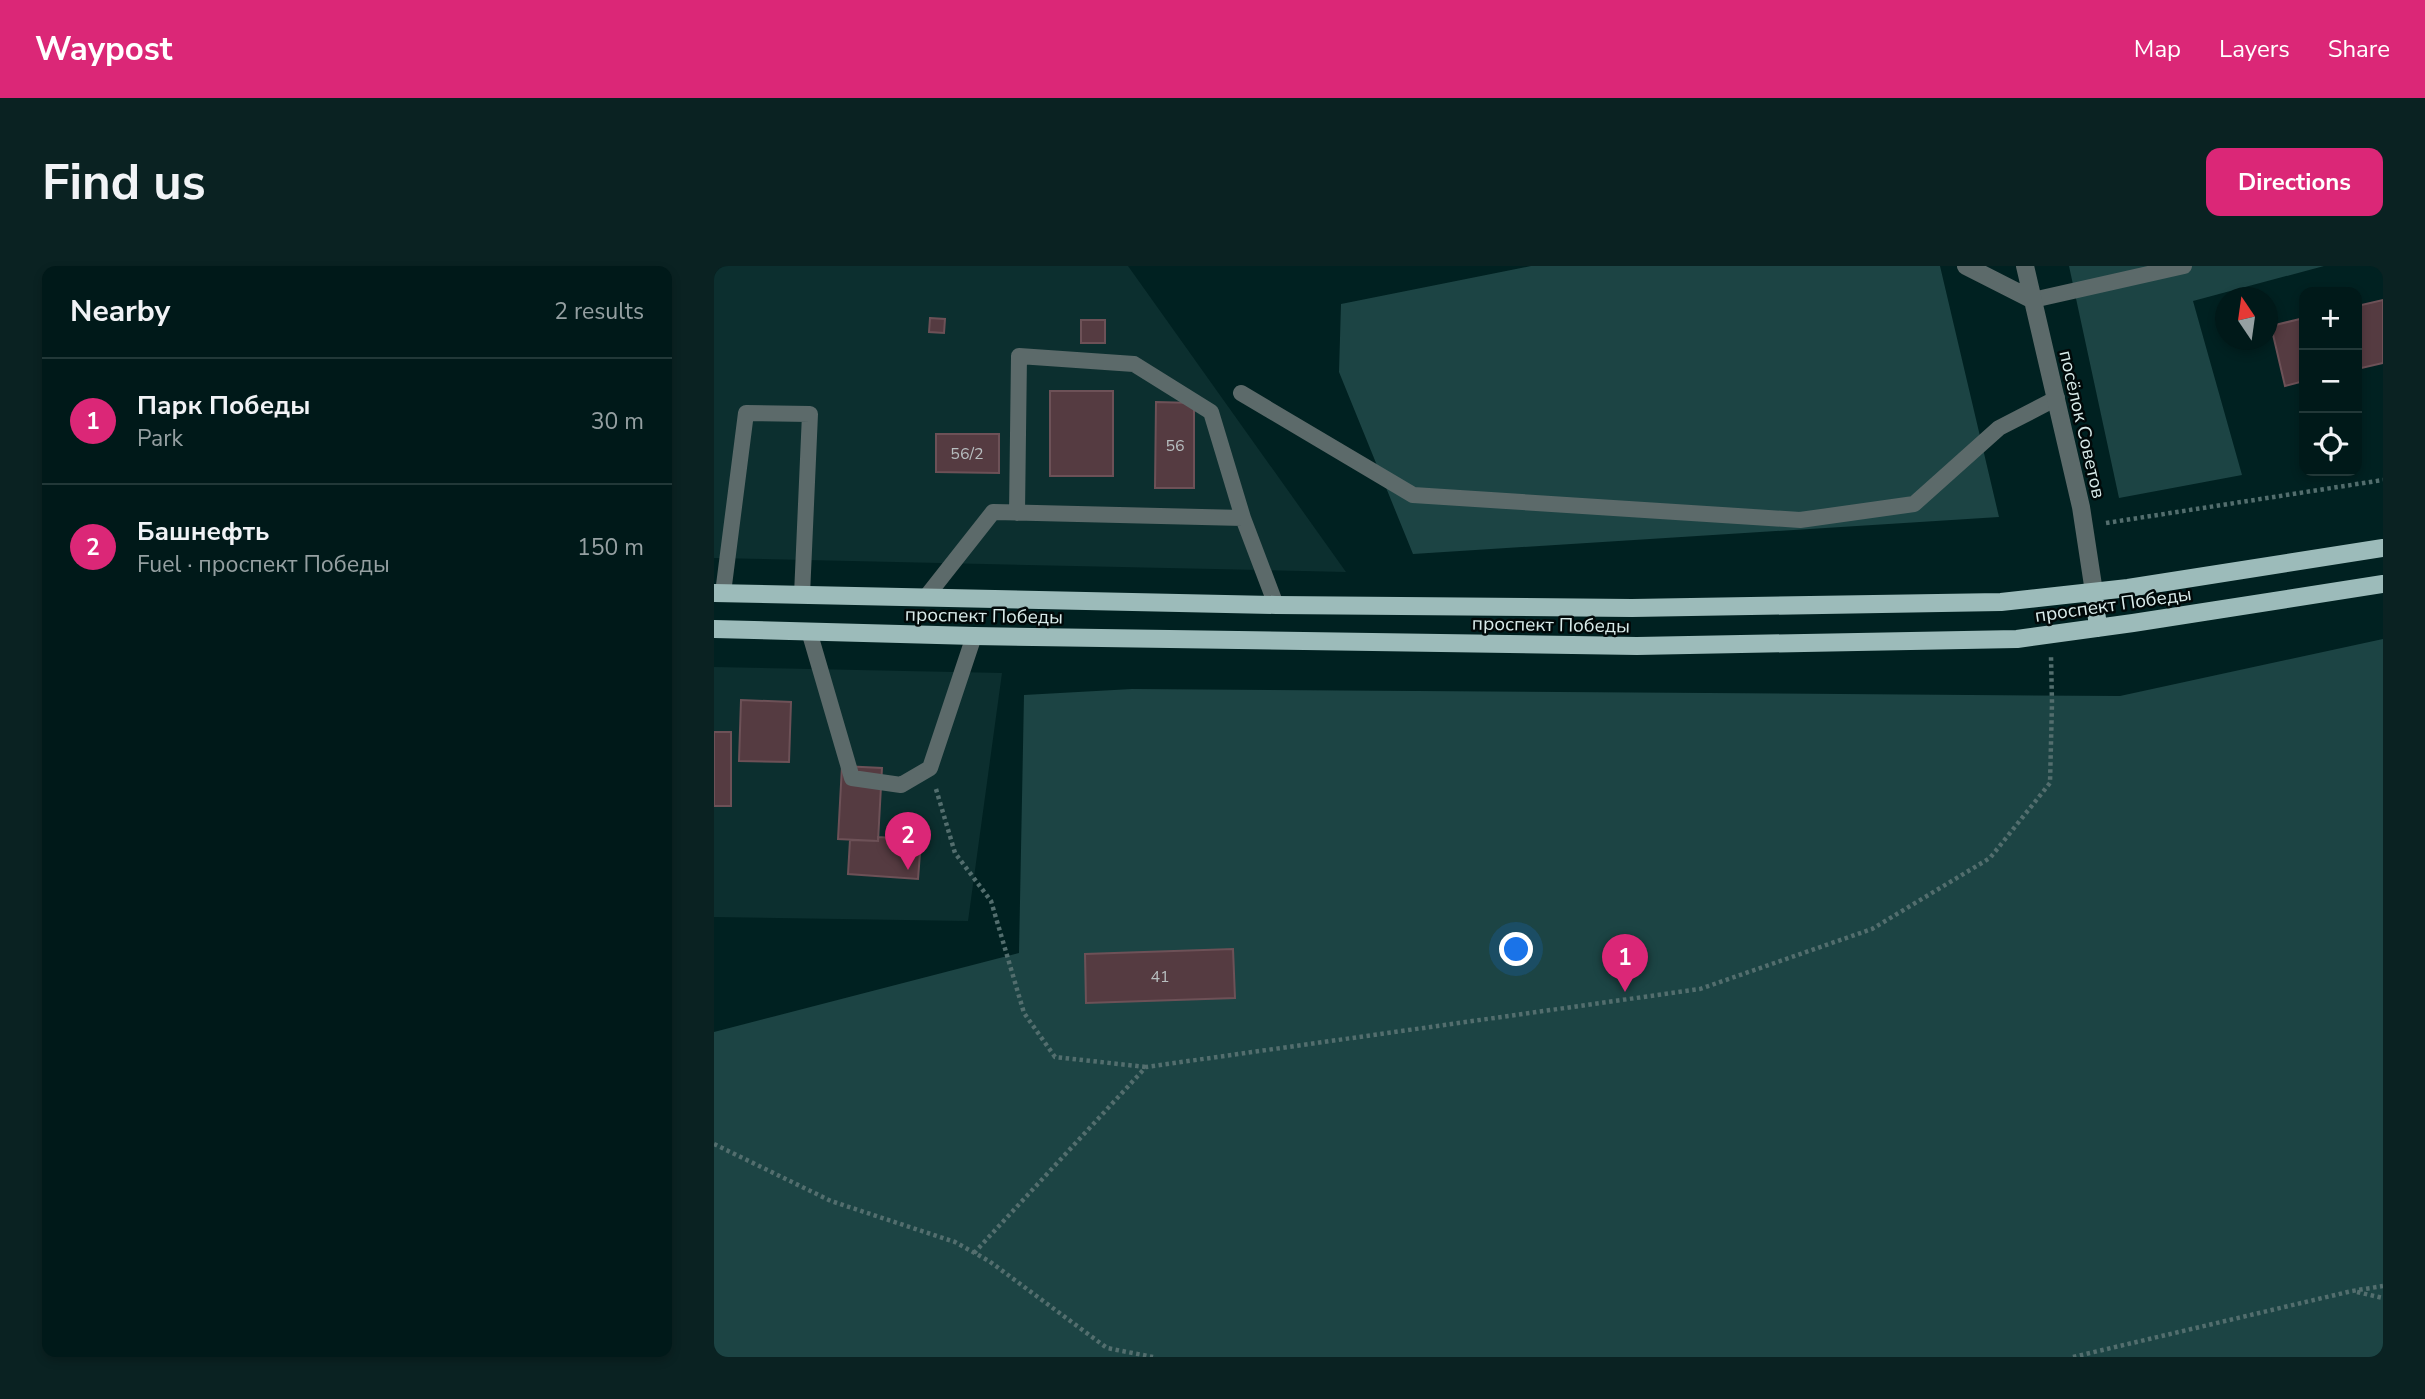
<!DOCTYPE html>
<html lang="en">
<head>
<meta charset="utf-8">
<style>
  :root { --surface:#001919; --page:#0a2222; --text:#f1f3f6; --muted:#95a0a2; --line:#223838; --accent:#db2777 }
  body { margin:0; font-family:"Nunito Sans",sans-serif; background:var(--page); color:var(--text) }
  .controls { position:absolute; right:21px; top:21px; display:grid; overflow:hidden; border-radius:14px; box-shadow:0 4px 10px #0003 }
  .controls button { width:63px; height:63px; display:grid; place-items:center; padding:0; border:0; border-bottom:2px solid var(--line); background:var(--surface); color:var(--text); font:35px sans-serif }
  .compass { position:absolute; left:1501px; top:21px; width:63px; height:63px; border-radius:50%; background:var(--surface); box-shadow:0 4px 10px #0003; rotate:347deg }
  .you { position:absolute; left:803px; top:684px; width:24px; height:24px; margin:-18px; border:5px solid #fff; border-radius:50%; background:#1a73e8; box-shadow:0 0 0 10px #1a73e833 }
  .badge { display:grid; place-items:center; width:46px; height:46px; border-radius:50%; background:var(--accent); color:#fff; font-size:23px; font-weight:700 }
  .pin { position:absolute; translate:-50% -58px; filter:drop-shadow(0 2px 4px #0008) }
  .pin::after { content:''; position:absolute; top:37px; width:24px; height:21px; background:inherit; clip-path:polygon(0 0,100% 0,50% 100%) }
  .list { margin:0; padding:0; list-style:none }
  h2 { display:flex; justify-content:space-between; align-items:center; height:91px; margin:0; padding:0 28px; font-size:30px }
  h2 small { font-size:23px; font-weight:400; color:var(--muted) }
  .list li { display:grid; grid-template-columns:46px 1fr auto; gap:21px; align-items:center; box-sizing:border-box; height:126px; padding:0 28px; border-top:2px solid var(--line) }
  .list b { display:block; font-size:26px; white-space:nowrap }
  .list p { margin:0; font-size:23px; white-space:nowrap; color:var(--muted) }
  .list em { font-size:23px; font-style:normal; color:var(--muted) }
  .icon { flex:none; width:38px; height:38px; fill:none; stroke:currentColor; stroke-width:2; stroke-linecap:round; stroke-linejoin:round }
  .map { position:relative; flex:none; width:1669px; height:1091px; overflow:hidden; border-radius:14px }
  header { display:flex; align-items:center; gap:42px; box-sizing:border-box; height:98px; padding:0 35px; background:var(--accent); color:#fff }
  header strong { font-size:33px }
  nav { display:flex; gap:38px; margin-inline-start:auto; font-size:24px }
  .intro { display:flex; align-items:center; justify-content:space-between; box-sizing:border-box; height:168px; padding:0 42px }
  h1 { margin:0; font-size:49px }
  .button { padding:18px 32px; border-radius:14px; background:var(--accent); color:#fff; font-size:24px; font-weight:700 }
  main { display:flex; gap:42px; padding:0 42px }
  aside { flex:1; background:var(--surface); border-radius:14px; box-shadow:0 4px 10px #0003 }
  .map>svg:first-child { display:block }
</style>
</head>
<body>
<header>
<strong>Waypost</strong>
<nav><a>Map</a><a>Layers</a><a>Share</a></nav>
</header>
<div class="intro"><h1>Find us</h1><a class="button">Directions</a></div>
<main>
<aside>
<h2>Nearby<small>2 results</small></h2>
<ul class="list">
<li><span class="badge">1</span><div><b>Парк Победы</b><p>Park</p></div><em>30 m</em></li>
<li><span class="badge">2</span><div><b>Башнефть</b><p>Fuel · проспект Победы</p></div><em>150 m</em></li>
</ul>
</aside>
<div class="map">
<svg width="1669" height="1091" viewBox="0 0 1669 1091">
  <rect width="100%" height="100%" fill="#002121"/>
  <path fill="#0c2f2f" d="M 0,0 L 414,0 L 632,306 L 0,292 Z
    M 0,401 L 288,407 L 254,655 L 0,651 Z"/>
  <path fill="#1c4444" d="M 817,0 L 1226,0 L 1285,251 L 699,288 L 625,106 L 627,38 Z
    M 1355,0 L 1610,0 L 1479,35 L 1528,209 L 1405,232 Z
    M 1669,373 L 1669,1091 L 0,1091 L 0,766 L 305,687 L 310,429 L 418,423 L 1406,430 Z"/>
  <path fill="#553b41" stroke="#6d5157" stroke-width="2" d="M 1669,34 L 1669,97 L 1643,103 L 1643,40 Z
    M 216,52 L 231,53 L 230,67 L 215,66 Z
    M 1590,52 L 1590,115 L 1571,120 L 1557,60 Z
    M 367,54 L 391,54 L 391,77 L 367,77 Z
    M 336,125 L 399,125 L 399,210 L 336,210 Z
    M 442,136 L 480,137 L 480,222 L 441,222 Z
    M 222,168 L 285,168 L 285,207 L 222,206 Z
    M 27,434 L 77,436 L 75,496 L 25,495 Z
    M 0,466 L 17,466 L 17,540 L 0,540 Z
    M 128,500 L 168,502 L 164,575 L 124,573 Z
    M 164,571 L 207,574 L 204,613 L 134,608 L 136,574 L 164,575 Z
    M 519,683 L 521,732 L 372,737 L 371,688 Z"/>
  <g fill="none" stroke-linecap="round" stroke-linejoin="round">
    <path stroke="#536e6e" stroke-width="4.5" stroke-dasharray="3.5 3.5" stroke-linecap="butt" d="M 1392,257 L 1669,214
      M 222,523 L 241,587 L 277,635 L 310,747 L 341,791 L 432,801
      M 0,878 L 117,935 L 241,976 L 275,995 L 393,1082 L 439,1091
      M 260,987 L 432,801 L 986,723 L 1158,663 L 1276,592 L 1336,517 L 1338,437 L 1337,390
      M 1643,1026 L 1669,1032
      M 1359,1091 L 1638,1025 L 1669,1020"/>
    <path stroke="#5c6a6a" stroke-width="16" d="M 1319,34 L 1470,0
      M 527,127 L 699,229 L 1086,254 L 1200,238 L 1285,162 L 1343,132
      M 303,247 L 305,90 L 420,98 L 497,146 L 529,252
      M 9,327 L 32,147 L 96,148 L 88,329
      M 212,331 L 279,246 L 529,252 L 562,339
      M 95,365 L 138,512 L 187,519 L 216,502 L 260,370"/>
    <path stroke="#5c6a6a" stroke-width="18" d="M 1252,0 L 1319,34
      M 1311,0 L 1367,241 L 1380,326"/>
    <path stroke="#9cbbba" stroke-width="18" d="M 1380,326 L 1384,362
      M 0,327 L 562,339 L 918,342 L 1287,336 L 1414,322 L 1669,282
      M 0,363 L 260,370 L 923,380 L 1303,373 L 1419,357 L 1669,318"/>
  </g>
  <g text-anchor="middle" stroke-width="5" stroke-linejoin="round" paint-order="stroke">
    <g font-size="16" fill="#b8bfc0">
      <text x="461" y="185">56</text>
      <text x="253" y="193">56/2</text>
      <text x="446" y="716">41</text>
    </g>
    <g font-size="19" fill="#d9ebea" stroke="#010909">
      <text transform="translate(1369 158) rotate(77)" y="7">посёлок Советов</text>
      <text transform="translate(1399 338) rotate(-8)" y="7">проспект Победы</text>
      <text transform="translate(270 349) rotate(1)" y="7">проспект Победы</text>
      <text transform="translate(837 358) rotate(1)" y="7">проспект Победы</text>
    </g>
  </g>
</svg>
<div class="controls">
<button>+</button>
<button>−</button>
<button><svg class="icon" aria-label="locate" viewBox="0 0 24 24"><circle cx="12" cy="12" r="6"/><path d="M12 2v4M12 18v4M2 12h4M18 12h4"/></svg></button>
</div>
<svg class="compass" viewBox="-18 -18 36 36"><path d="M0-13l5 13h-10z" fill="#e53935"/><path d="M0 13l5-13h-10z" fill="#95a0a2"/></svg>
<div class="you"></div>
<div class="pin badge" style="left:911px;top:726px">1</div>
<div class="pin badge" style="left:194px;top:604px">2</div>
</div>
</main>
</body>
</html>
